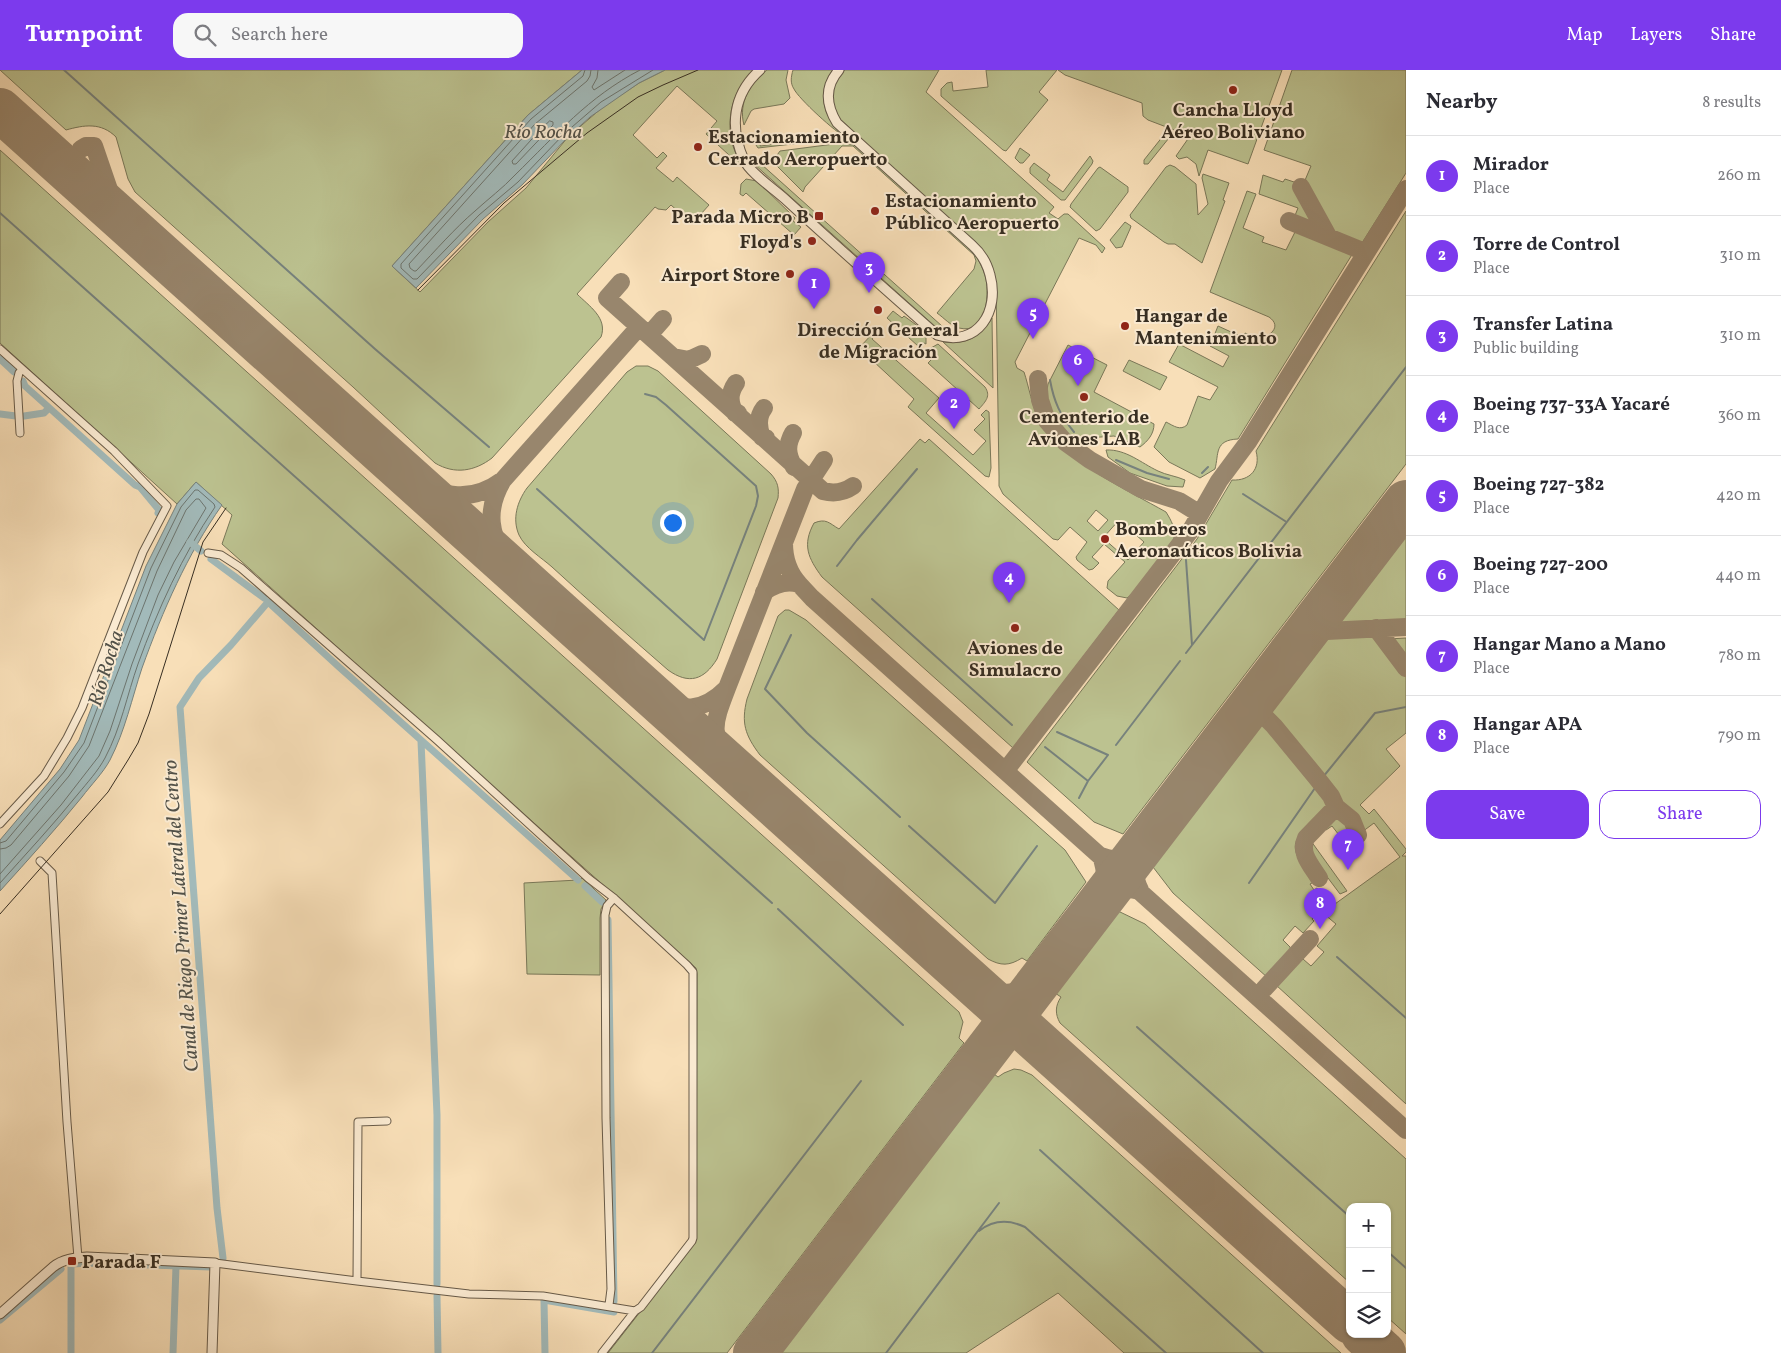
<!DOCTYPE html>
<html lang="en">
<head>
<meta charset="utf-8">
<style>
  :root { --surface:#fff; --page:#f7f7f7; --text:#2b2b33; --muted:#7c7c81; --line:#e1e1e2; --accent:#7c3aed }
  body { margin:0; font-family:Vollkorn,serif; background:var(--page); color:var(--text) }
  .controls { position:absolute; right:15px; bottom:15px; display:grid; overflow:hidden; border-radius:10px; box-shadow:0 1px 4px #0004 }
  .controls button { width:45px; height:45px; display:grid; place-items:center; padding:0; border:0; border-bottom:1px solid var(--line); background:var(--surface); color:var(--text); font:25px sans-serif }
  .you { position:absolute; left:672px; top:452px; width:18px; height:18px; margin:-12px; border:4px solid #fff; border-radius:50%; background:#1a73e8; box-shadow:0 0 0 8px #1a73e833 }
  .badge { display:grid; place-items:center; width:32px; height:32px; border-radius:50%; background:var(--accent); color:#fff; font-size:16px; font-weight:700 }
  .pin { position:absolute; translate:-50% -41px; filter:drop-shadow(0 1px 2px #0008) }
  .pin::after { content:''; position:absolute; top:26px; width:18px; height:15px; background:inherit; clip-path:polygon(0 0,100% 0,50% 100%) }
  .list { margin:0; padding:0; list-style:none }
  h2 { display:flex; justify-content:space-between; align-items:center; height:65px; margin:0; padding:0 20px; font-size:21px }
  h2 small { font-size:16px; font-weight:400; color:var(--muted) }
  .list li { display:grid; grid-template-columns:32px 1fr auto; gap:15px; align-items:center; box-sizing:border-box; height:80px; padding:0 20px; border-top:1px solid var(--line) }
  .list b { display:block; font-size:19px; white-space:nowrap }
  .list p { margin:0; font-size:16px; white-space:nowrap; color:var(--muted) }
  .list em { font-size:16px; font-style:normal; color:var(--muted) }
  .actions { display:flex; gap:10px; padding:15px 20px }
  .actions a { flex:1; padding:11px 0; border:1px solid var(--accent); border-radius:15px; text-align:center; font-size:18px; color:var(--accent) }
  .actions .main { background:var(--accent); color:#fff }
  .icon { flex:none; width:28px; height:28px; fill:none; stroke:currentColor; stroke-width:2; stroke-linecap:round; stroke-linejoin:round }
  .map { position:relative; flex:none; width:1406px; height:1283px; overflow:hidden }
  header { display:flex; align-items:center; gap:30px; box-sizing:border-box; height:70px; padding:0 25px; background:var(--accent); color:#fff }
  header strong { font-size:24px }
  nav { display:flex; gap:28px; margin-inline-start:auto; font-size:18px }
  .search { width:350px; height:45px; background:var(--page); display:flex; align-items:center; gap:12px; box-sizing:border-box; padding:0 18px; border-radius:15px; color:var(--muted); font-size:19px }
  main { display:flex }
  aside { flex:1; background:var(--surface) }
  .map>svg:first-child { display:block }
</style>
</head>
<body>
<header>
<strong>Turnpoint</strong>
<div class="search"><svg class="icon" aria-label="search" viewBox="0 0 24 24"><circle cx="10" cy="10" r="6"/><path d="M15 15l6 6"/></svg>Search here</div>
<nav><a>Map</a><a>Layers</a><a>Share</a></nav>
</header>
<main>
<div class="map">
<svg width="1406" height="1283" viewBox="0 0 1406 1283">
  <rect width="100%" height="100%" fill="#f8dfb8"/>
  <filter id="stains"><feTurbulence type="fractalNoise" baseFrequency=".004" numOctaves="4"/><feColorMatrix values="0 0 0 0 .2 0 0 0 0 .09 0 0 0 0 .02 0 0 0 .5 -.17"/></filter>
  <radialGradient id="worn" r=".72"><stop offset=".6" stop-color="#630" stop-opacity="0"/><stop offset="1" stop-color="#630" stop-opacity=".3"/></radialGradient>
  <path fill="#bcc290" stroke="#7a7859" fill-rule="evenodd" d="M 0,0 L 582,0 L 528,45 L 392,196 L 420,222 L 488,152 L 526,118 L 568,67 L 604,36 L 639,13 L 665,0 L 754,0 C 733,19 725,49 733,76 C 735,83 739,88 740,95 L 706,64 L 717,51 L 677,16 L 633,65 L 657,88 L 663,82 L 667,86 L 656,98 L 673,112 L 677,107 L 709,135 L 692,154 L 671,135 L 666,140 L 658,139 L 655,137 L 577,224 C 589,236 608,248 601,267 L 492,388 C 475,401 455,405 435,393 L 353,317 L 135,122 L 128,109 L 116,67 C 101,52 84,55 66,60 Z
    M 767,0 L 788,0 L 786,10 L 790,28 L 784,34 L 754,39 L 751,41 L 744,55 C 738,33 750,13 767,0 Z
    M 793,0 L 833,0 C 822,14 820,35 831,50 C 835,56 843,62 846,67 C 837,64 798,28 794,19 C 790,13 791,7 793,0 Z
    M 845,0 L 939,0 L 926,22 L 1054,137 L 1049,143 L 1058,149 L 1064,144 L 1068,144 L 1105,178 L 1102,183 L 1096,175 L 1079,168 L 1015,292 L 1017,298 L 1024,302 C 1029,317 1032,336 1039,350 C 1058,388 1129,421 1166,442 C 1171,450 1176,459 1174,468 C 1170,480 1138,520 1127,528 L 1117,526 L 1107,518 L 1108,511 L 1125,492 L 1104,474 L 1092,487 L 1099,493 L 1093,499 L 1089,500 L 1077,490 L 1076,487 L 1087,472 L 1070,457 L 1058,470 L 1053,469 L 1003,424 L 999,416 L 999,406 L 996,213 L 992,196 L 985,184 L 840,49 C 829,33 829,13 845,0 ZM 1096,440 L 1108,450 L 1098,461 L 1087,451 ZM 1119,450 L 1144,472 L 1128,490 L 1103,468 Z
    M 986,0 L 1057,0 L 1039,22 L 1048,30 L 1006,81 L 1003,80 L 941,26 L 941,19 L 947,13 L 952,12 L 953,21 L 988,17 Z
    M 1058,0 L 1282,0 L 1248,94 L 1208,80 L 1199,106 L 1196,94 L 1187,87 L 1179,89 L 1176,86 L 1190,66 L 1148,50 L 1143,46 L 1142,33 L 1065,5 Z
    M 1292,0 L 1406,0 L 1406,103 L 1360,176 L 1332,164 L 1303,115 L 1311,96 L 1264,80 Z
    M 1171,60 L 1173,63 L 1148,94 L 1144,94 L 1144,90 L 1167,61 Z
    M 828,63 L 836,69 L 758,78 L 756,75 L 758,72 L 762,71 L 760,76 L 819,69 L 822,64 Z
    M 842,73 L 855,75 L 970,177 C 977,187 983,197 986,209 C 989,226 987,265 959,258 C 951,256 944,248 937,243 L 974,199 L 976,191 L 974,185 L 853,76 L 842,76 L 805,117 L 803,122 L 775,94 L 775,88 L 780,81 Z
    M 1020,78 L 1030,85 L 1023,93 L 1020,93 L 1015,88 Z
    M 0,80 L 959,942 L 963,952 L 959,968 L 964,973 L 727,1283 L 608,1283 L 694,1173 L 696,1167 L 697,904 L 696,898 L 222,474 L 232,445 L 196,412 L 177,434 L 0,273 Z
    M 751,85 L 952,265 L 938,259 L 754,94 Z
    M 1090,86 L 1093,91 L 1092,94 L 1065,130 L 1061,130 L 1030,103 L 1030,98 L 1034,93 L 1050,105 L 1047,110 L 1063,122 Z
    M 1170,95 L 1175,97 L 1196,114 L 1198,145 L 1208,134 L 1202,108 L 1203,104 L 1229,113 L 1223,130 L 1225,131 L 1202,193 L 1175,174 L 1168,174 L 1164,172 L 1131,148 L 1130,145 L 1166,97 Z
    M 1100,97 L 1128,117 L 1128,122 L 1100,159 L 1096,161 L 1070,137 L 1071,134 L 1098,98 Z
    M 1263,105 L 1283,112 L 1285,109 L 1297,113 L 1314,156 L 1294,148 L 1298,138 L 1259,124 Z
    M 746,109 L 757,111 L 795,148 L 793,151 L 801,157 L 794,165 L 746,123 L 743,126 L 740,124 L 741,114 Z
    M 1247,121 L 1256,124 L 1243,158 L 1264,167 L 1262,172 L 1286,180 L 1296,160 L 1353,183 L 1238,369 C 1214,370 1219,384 1215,399 L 1200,408 L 1169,392 L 1154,377 L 1166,352 C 1174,356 1180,361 1187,355 L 1198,326 L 1210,330 L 1218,317 L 1169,292 L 1179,274 L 1223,297 L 1229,286 L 1210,276 L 1218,256 L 1242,267 L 1245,263 L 1258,269 C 1269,267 1283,257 1269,247 L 1210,222 Z
    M 1406,141 L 1406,394 L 1123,764 L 1094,752 L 1027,692 L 1197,469 L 1232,410 C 1250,411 1261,399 1256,381 Z
    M 1125,152 L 1131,156 L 1130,159 L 1122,177 L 1116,178 L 1110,170 Z
    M 893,241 L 902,248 L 904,246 L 926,262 L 926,274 L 924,273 L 918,276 L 887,248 Z
    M 992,248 L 993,318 L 943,272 C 965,275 981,267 992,248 Z
    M 875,261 L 876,263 L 872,269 L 939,328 L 926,343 L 973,385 L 986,371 L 974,360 L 985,349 L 981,345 L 986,340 L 989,342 L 991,398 L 989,407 L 985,406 L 908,337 L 914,329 L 859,278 Z
    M 938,274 L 985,317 C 991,326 986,331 979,339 L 928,293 L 937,284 L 931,278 Z
    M 1068,275 L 1107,295 L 1094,322 L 1154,354 C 1154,364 1148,371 1140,377 L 1114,366 L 1074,369 L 1065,362 L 1053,346 L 1046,326 L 1048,314 Z
    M 1129,290 L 1167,307 L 1160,320 L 1123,301 Z
    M 636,296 L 648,296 L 658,301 L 771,404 C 778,412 779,418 778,428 L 717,589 C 704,610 689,615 668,600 C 629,566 590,532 552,497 C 542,488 525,478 519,465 C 512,449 517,432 527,418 L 627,302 Z
    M 920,369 L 925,373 L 929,369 L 1119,540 L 1013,678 L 822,507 C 808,488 802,475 814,453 C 826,448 829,453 839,459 Z
    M 1106,380 C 1126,379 1141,393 1158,401 C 1166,405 1176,406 1185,410 L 1183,417 L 1167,416 L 1130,403 L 1108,387 Z
    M 1406,465 L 1406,550 L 1339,553 Z
    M 785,540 L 789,540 L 806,550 L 1065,780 L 1086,812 L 1027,891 L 1022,888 C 1009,896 1001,896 988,889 L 760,685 C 745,665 741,653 747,629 L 778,546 Z
    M 1377,567 L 1385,574 L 1406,602 L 1406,663 L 1386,679 L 1400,696 L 1360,735 L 1369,744 L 1374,739 L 1406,779 L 1406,782 L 1402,786 L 1406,786 L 1406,1034 L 1276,915 L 1297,891 L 1303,889 L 1311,896 L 1324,882 L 1317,876 L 1336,854 L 1324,844 L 1328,839 L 1400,787 L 1374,753 L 1362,762 L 1357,758 L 1353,744 L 1338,732 L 1309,694 L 1267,647 L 1327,568 Z
    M 1406,568 L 1406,594 L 1388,569 Z
    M 1264,651 L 1277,663 L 1329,729 L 1329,739 C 1295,770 1281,769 1314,812 L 1310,814 L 1314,820 L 1317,818 L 1325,829 L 1317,838 L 1319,840 L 1312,849 L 1314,851 L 1303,863 L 1295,856 L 1283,870 L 1290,877 L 1291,881 L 1268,908 L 1173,823 L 1153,797 Z
    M 1337,743 L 1348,748 L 1356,766 L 1352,769 L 1357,775 L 1352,779 L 1349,778 L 1332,756 L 1326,760 L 1323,756 Z
    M 1311,771 L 1347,821 L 1340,824 L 1325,804 L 1323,805 L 1307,782 L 1307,774 Z
    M 582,808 L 606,830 L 601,839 L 600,848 L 600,905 L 527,904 L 524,813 L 578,810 Z
    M 1118,841 L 1145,854 L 1406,1089 L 1406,1264 L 1387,1247 L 1387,1137 L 1350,1137 L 1350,1213 L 1060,953 C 1055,944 1055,936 1061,927 L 1055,923 Z
    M 1014,999 L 1021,1000 L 1032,1005 L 1341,1283 L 1124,1283 L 1058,1223 L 966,1283 L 781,1283 L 994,1004 L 998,1007 L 1004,1003 Z"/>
  <path fill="#a2baba" stroke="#77827d" d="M 582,0 L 665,0 L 639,13 L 590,47 L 568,67 L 522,115 L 483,149 L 416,218 L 392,196 L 528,45 Z
    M 196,412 L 222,435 C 187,485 163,540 142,598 C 132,628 125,661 110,690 C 103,703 91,715 82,727 C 56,759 28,790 0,821 L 0,770 L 60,699 L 79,670 L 146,496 L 177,434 Z"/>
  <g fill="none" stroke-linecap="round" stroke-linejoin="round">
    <path stroke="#6c746e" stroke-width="1" d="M 585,0 L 583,6 L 531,49 L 401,194 L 401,198 L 413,209 L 417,209 L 479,145 L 518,112 L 565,63 L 601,32 L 653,0
      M 591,0 L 590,6 L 587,11 L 535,54 L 409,194 L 410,198 L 414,201 L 416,201 C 436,180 454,159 475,141 C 488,129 503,118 515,105 C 556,65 588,27 640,0
      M 598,0 L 597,8 L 592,17 L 594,20 L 625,0
      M 550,51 L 553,52 L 553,55 L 516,94 L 513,94 L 512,91 L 541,59 Z
      M 0,773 L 6,771 L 64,702 L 84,673 L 151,498 L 181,437 L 195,420 L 198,420 L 214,434 L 215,437 C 182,486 158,539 138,594 C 127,625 121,658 105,688 C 98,701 87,713 78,724 C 53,755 26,784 0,813
      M 0,779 L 6,778 L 11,775 L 69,706 L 89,676 L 157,501 L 186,440 L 196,429 L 199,429 L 206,438 L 174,492 L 158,525 L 132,594 L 110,661 L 99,686 L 61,735 L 0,804"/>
    <path stroke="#77827d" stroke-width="2" d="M 64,0 L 375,279 L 489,377
      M 0,143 L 772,833
      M 1050,310 C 1054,332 1060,345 1074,362
      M 1116,390 L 1147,403 L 1169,409
      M 1202,403 L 1208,397
      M 537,419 L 704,570 L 756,436 L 758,426 L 756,416 L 666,335 L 656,327 L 645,324
      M 1243,424 L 1285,451
      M 1186,490 L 1192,575
      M 837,496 L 857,470 L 917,399
      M 872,529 L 1012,655
      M 791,565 L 765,619 L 807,663 L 900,747
      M 1186,583 L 1406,297
      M 1057,662 L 1108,685 L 1088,711 L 1079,728
      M 1116,675 L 1180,591
      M 1045,677 L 1088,711
      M 1323,707 L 1375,643 L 1406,637
      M 909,756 L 995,833 L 1037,776
      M 1249,813 L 1315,718
      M 778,839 L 903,955
      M 1337,887 L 1406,948
      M 1137,957 L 1350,1147
      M 1040,1080 L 1263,1283
      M 979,1161 C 993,1150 1008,1149 1025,1157 L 1166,1283
      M 1387,1181 L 1406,1198
      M 652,1283 L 861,1011
      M 886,1283 L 999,1133"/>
    <path stroke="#a2baba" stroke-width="7" d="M 0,289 L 14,302
      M 23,311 L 25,316 L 135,415 L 140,417 L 159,440 L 158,443
      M 0,344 L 16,346
      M 24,346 L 44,343 L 49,338
      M 190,472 L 201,481
      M 211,489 L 264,528
      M 421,671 L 437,1045 L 437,1214
      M 585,816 L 602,832
      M 608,850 L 614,1231
      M 223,1188 L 217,1138 L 180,637 L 199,608 L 231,575 L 268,532 L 339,597 L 578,810
      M 437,1226 L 438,1283
      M 0,1250 L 61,1199
      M 71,1283 L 71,1194 L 90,1193 L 211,1197
      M 173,1283 L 176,1196
      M 545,1283 L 544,1230 L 614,1242"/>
    <path stroke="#98866d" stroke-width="18" d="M 81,79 L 86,76 L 94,76 L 118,146
      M 1301,117 L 1328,166
      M 1289,151 L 1365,182
      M 621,212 L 607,228 L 823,421 C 834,424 843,423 853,416
      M 649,265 L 663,249
      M 673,287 L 689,290 L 702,284
      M 1038,309 L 1040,330 L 1047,351 L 1065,372 L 1090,390 L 1141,419 L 1179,431 L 1200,444
      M 736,313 C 729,323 729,332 735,343 L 738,343
      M 764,338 C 757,347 758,357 762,367 L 766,368
      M 793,363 C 786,375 787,385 794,397
      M 411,409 C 443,428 472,433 503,410 C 484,442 491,463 506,495
      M 503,410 L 639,257
      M 799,514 L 812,528 L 1406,1060
      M 764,522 C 775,514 786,510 799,514 C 788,502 784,489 784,473
      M 1376,558 L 1406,598
      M 1307,562 L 1406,557
      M 727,618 L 805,419 L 824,390
      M 652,626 C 682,642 702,643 727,618 C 712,657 710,663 732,698
      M 1252,634 L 1274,656 L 1316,707 L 1331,726 L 1336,737 L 1306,768 C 1299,783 1311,795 1319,808
      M 1006,700 L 1191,460 L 1219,411 L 1248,372 L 1406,119
      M 1336,737 L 1352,750 L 1358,765
      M 1101,786 C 1107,803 1106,815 1100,832 C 1113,820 1123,816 1140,821
      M 1101,786 C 1115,792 1126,789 1139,781 C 1134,796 1133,806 1140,820
      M 975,916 C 1011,931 1026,921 1051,895
      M 1034,918 C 1028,939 1028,955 1040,974
      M 1264,919 L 1310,869"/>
    <path stroke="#98866d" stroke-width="44" d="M 0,40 L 1350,1252
      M 1363,1264 L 1384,1283
      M 755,1283 L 1406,432"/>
    <defs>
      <path id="minor" d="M 0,279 L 114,381 L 167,436 L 143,482 L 82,638 L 67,668 L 44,706 L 0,754
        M 20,363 L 17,311 L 19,303 L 22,299
        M 208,483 L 221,485 L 241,498 L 437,670 L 588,808 L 614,828 L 687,895 L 693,902 L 693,1168 L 692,1171 L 641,1237 L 635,1241 L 602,1283
        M 40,791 L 52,803 L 67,1052 L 78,1188
        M 215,1193 L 357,1211 L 469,1224 L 543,1226 L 635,1241
        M 357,1211 L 358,1052 L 387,1051
        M 609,1235 L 611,1219 L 606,1048 L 605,845 L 607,836 L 614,828"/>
      <path id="tertiary" d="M 760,0 C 733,24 729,57 744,90 C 750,103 773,118 785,129 C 835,175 886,220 937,265 C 978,278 1000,241 990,205 C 987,193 981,183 972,175 L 837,53 C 826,35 824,17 839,0
        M 0,1244 L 53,1197 C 63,1189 74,1188 87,1187 L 215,1193 L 212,1283"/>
    </defs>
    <use href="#minor" stroke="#675a48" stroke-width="9"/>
    <use href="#tertiary" stroke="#675a48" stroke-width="11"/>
    <use href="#minor" stroke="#faead1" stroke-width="7"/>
    <use href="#tertiary" stroke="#faead1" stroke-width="9"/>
    <path stroke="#372e22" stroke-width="1" d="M 418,220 L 504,133 L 587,63 L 638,27 L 663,15 L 698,0
      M 0,844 L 108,722 L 128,690 L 138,673 L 149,644 L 203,472 L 226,438"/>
  </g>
  <g fill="#8f2418" stroke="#faead1" stroke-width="2">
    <circle cx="1233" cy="20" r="5"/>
    <circle cx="698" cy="77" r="5"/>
    <circle cx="875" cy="141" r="5"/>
    <rect x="814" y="141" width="10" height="10" rx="2.5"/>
    <circle cx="812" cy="171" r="5"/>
    <circle cx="790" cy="204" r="5"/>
    <circle cx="878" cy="240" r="5"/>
    <circle cx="1125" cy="256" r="5"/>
    <circle cx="1084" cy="327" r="5"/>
    <circle cx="1105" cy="469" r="5"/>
    <circle cx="1015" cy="558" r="5"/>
    <rect x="67" y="1186" width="10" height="10" rx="2.5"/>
  </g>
  <g text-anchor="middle" stroke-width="4" stroke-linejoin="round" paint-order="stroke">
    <g font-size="19" font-weight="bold" fill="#372e22" stroke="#faead1" text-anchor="start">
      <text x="1233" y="46" text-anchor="middle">Cancha Lloyd<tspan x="1233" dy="22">Aéreo Boliviano</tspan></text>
      <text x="708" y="73">Estacionamiento<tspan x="708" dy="22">Cerrado Aeropuerto</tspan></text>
      <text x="885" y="137">Estacionamiento<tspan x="885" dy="22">Público Aeropuerto</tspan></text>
      <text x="809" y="153" text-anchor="end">Parada Micro B</text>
      <text x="802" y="178" text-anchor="end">Floyd's</text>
      <text x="780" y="211" text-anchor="end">Airport Store</text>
      <text x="1135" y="252">Hangar de<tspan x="1135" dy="22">Mantenimiento</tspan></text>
      <text x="878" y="266" text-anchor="middle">Dirección General<tspan x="878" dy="22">de Migración</tspan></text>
      <text x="1084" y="353" text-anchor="middle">Cementerio de<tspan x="1084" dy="22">Aviones LAB</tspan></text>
      <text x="1115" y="465">Bomberos<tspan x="1115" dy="22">Aeronaúticos Bolivia</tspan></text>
      <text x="1015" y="584" text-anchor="middle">Aviones de<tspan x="1015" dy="22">Simulacro</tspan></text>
      <text x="82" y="1198">Parada F</text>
    </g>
    <g font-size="20" font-style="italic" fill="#525148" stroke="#faead1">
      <text x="543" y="68">Río Rocha</text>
      <text transform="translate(105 598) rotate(-73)" y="7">Río Rocha</text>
      <text transform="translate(180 846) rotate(-94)" y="7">Canal de Riego Primer Lateral del Centro</text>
    </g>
  </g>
  <rect width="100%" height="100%" filter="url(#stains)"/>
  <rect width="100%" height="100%" fill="url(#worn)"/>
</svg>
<div class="controls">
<button>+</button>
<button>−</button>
<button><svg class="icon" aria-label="layers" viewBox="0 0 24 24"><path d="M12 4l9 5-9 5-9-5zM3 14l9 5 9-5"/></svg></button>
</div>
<div class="you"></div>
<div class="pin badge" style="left:814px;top:239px">1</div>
<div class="pin badge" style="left:954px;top:359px">2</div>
<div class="pin badge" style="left:869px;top:223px">3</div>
<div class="pin badge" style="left:1009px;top:533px">4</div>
<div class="pin badge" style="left:1033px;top:269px">5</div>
<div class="pin badge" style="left:1078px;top:316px">6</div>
<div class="pin badge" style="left:1348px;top:800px">7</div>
<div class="pin badge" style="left:1320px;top:859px">8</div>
</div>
<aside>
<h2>Nearby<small>8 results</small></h2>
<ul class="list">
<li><span class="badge">1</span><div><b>Mirador</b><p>Place</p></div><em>260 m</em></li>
<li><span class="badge">2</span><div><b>Torre de Control</b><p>Place</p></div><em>310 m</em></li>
<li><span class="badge">3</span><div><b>Transfer Latina</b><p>Public building</p></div><em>310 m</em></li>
<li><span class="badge">4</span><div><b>Boeing 737-33A Yacaré</b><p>Place</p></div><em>360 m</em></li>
<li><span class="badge">5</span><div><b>Boeing 727-382</b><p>Place</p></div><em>420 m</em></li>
<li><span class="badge">6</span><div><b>Boeing 727-200</b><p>Place</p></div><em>440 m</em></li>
<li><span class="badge">7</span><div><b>Hangar Mano a Mano</b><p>Place</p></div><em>780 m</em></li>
<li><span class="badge">8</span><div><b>Hangar APA</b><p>Place</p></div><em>790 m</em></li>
</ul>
<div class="actions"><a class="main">Save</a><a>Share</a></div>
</aside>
</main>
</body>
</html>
